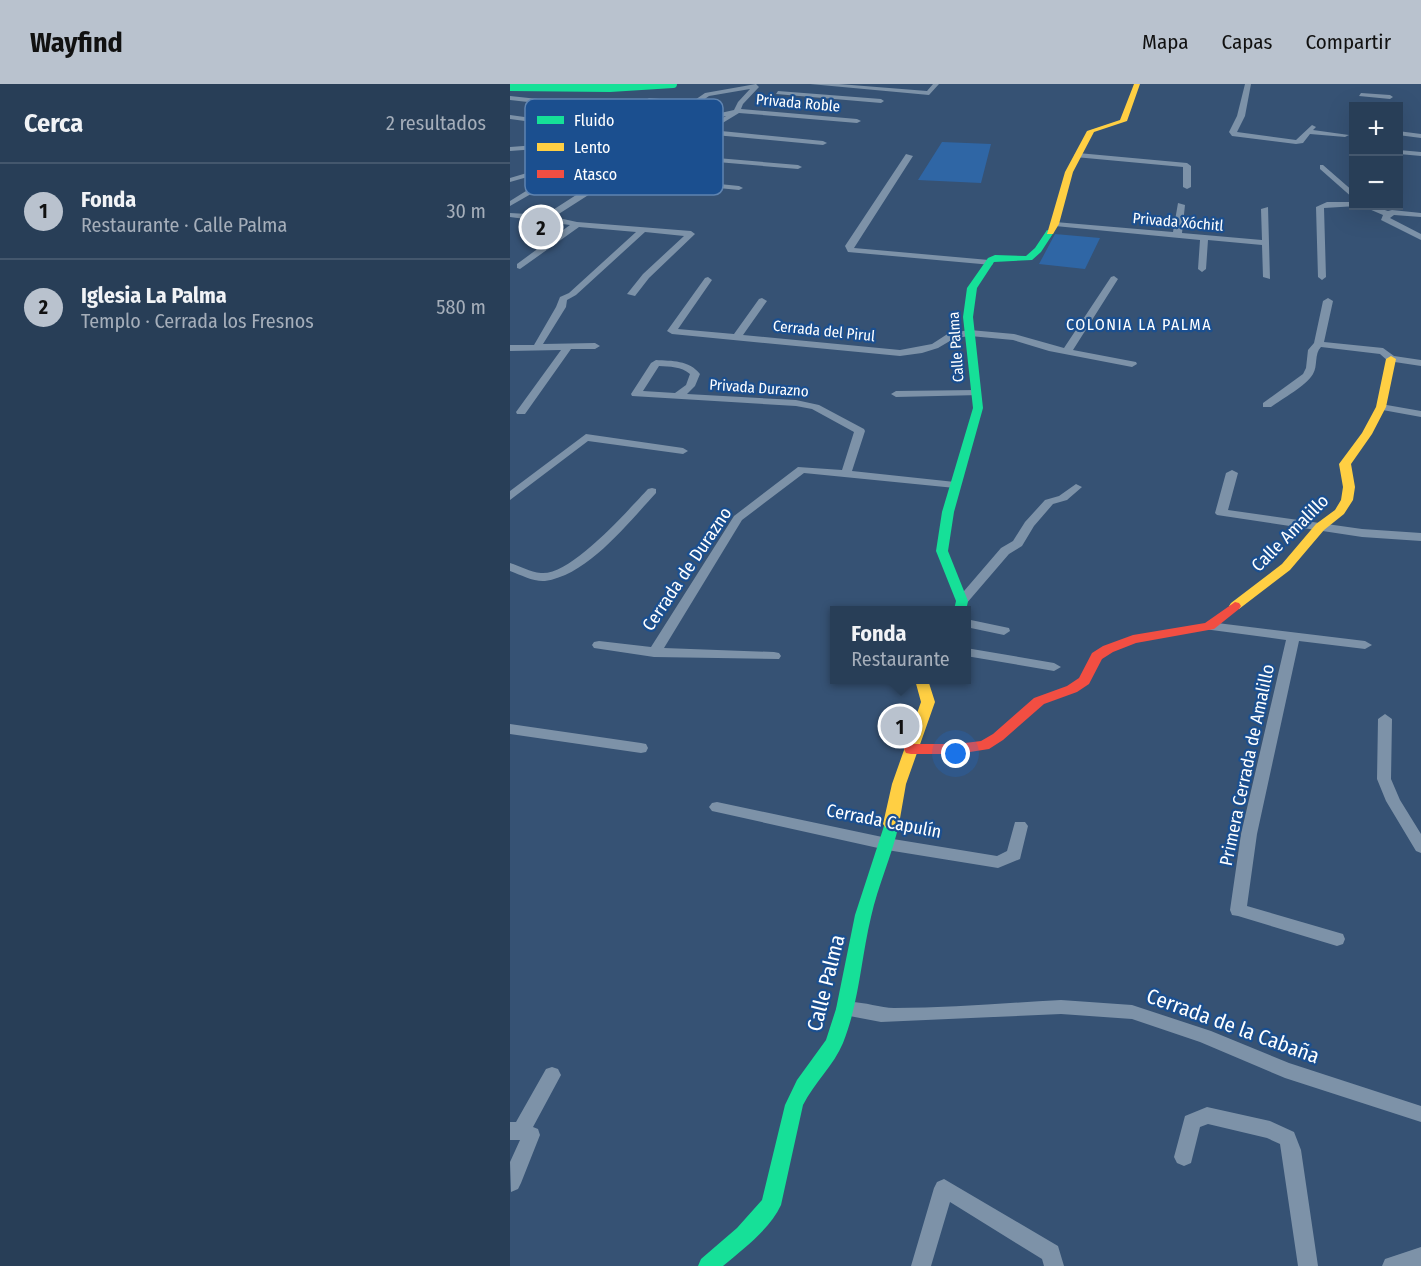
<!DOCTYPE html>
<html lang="es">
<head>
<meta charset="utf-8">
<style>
  :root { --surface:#283e57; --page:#344961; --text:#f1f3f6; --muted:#a5aeba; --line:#44576d; --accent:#b9c2ce }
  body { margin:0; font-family:"Fira Sans Condensed",sans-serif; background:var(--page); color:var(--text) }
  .controls { position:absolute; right:18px; top:18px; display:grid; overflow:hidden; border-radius:0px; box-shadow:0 6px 24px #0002 }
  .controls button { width:54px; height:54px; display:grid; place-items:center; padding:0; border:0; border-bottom:2px solid var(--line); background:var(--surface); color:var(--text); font:30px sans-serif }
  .you { position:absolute; left:446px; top:670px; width:21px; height:21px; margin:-15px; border:4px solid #fff; border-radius:50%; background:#1a73e8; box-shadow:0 0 0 9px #1a73e833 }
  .badge { display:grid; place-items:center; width:39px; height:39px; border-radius:50%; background:var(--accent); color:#111; font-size:20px; font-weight:700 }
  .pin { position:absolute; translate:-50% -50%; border:3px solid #fff; box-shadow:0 2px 6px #0006 }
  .popup { position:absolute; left:320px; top:522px; width:141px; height:78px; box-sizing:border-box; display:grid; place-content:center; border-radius:0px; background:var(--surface); filter:drop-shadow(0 2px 4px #0005); font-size:20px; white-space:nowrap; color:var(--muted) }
  .popup b { font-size:22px; color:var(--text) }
  .popup::after { content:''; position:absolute; left:50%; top:100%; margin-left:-12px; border:12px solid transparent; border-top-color:var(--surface) }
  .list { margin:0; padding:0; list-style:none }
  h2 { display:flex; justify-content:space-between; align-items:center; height:78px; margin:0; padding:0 24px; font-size:26px }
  h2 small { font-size:20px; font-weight:400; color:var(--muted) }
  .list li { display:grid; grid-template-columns:39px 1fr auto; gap:18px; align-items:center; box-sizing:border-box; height:96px; padding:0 24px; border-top:2px solid var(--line) }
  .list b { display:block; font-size:22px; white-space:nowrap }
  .list p { margin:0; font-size:20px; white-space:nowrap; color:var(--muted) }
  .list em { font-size:20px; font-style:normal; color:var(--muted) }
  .map { position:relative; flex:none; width:911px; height:1182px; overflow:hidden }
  header { display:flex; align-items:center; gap:36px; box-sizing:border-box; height:84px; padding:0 30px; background:var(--accent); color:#111 }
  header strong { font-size:28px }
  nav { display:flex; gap:33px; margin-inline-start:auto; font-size:21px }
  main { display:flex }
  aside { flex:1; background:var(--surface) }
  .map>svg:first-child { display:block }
</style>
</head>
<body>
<header>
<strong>Wayfind</strong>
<nav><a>Mapa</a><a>Capas</a><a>Compartir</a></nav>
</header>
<main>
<aside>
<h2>Cerca<small>2 resultados</small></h2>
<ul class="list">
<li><span class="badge">1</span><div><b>Fonda</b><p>Restaurante · Calle Palma</p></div><em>30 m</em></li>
<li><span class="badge">2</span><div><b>Iglesia La Palma</b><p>Templo · Cerrada los Fresnos</p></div><em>580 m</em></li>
</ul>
</aside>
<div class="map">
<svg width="911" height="1182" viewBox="0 0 911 1182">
  <rect width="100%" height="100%" fill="#365274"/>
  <path fill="#2f66a5" d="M 432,58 L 481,60 L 471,99 L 408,96 Z
    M 545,150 L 590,154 L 575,185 L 529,180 Z"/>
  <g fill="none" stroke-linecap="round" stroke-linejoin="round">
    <path fill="#7d92a8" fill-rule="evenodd" d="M 246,0 L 249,3 L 233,20 L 231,25 L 347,35 L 351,37 L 347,39 L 229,29 L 201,46 L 313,57 L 317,59 L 313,61 L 194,50 L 160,70 L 288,81 L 292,83 L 288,85 L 137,72 L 111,90 L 229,102 L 233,104 L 229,106 L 105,94 L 44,133 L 67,138 L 181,147 L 185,150 L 139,194 L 125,212 L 117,210 L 133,190 L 174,152 L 135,148 L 66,211 L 57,216 L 56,223 L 33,260 L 85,259 L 90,262 L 85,265 L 61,265 L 15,330 L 7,330 L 6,328 L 51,266 L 0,267 L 0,261 L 24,261 L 46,223 L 50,213 L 59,209 L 126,148 L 69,143 L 10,185 L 7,184 L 7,180 L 60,141 L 0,133 L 0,129 L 35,131 L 133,68 L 151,69 L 216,32 L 155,46 L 152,46 L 152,42 L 224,26 L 228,18 L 240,5 L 199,12 L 168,34 L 124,29 L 60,75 L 89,68 L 92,68 L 92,72 L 64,80 L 61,87 L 0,122 L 0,117 L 56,82 L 0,98 L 0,94 L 54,78 L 52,75 L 56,70 L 27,65 L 0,67 L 0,63 L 27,61 L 61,67 L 89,47 L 0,35 L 0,31 L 94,44 L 116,29 L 0,16 L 0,12 L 122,25 L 139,14 L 182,18 L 195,9 ZM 140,18 L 177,22 L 167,30 L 130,26 Z
      M 300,0 L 329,0 L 417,7 L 423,0 L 429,0 L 419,11 Z
      M 735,0 L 741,0 L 735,32 L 727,48 L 786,56 L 802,41 L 806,43 L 803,46 L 839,51 L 835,53 L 800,50 L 793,59 L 786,60 L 722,52 L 719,48 L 727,32 Z
      M 268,7 L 371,15 L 374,17 L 371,19 L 266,10 Z
      M 851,9 L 880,11 L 883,13 L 880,15 L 849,12 Z
      M 888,47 L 911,50 L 911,54 L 888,51 Z
      M 889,66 L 911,68 L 911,72 L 889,70 Z
      M 568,69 L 677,79 L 681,82 L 681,103 L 677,105 L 673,103 L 673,83 L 565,73 L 564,71 Z
      M 396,70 L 403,72 L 344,164 L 479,176 L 483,179 L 482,181 L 338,168 L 335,162 Z
      M 813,81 L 844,108 L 844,115 L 810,85 L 810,81 Z
      M 817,118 L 844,118 L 844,122 L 847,122 L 814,124 L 816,193 L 812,196 L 808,193 L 806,123 Z
      M 668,119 L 675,121 L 672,149 L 752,156 L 751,125 L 758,123 L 760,195 L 753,193 L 752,161 L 698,156 L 696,185 L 692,188 L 688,185 L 690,156 L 545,142 L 541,140 L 545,138 L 663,148 Z
      M 852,122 L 862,122 L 878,127 L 882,126 L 911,129 L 911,133 L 884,131 L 880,134 L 911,150 L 911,156 L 871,136 L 873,131 Z
      M 604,192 L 608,195 L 563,266 L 626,278 L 627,280 L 622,283 L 539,267 L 503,256 L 460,252 L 445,254 L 428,264 L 412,269 L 390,272 L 162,250 L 157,247 L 195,194 L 198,193 L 202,196 L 168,245 L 224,250 L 249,215 L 252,214 L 257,217 L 233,251 L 390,266 L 422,260 L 439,249 L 460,246 L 504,250 L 554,264 L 601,193 Z
      M 818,214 L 823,217 L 814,258 L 873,264 L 884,272 L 911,276 L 911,282 L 878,277 L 870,270 L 811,263 C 804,270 808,282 803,290 C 797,301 772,315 761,323 L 753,323 L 753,319 L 793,290 L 796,284 L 798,266 L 804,259 L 813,217 Z
      M 146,276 C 162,277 179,276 190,290 L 185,302 L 177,310 L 286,316 L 309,321 L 354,345 L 355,347 L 342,387 L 445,398 L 451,401 L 445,404 L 294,389 L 232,436 L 154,564 L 264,568 L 269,569 L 271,572 L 269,575 L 144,573 L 84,564 L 82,561 L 84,558 L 89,557 L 141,563 L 224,432 L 288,383 L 332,386 L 344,348 L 302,325 L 286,322 L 122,312 L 121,310 L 141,279 ZM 149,282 C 160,283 171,282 180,290 L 176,301 L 165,309 L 133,307 Z
      M 466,306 L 471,309 L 470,311 L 386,313 L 381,310 L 386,307 Z
      M 871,320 L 911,327 L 911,333 L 867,325 L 867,321 Z
      M 76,350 L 173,364 L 178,367 L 173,370 L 78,357 L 0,416 L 0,407 Z
      M 722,386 L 728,389 L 718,426 L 852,445 L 911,449 L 911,457 L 852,453 L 707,431 L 705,429 L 716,389 Z
      M 566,400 L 572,403 L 557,416 L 543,420 L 524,442 L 512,462 L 499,470 L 456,520 L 448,520 L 446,517 L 448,514 L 491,464 L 503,457 L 515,438 L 535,416 L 549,412 Z
      M 142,404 L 146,405 L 146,409 C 118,439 78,491 35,497 C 24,498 11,491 0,487 L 0,479 C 10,482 20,488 31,489 C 61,492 118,426 138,405 Z
      M 456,535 L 499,544 L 500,547 L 494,551 L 456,543 Z
      M 699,538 L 855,557 L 862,561 L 855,565 L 789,557 L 747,750 L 737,822 L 833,850 L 835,855 L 833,860 L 827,862 L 728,832 L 722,831 L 720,826 L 731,750 L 776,556 L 694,545 L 693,542 Z
      M 456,564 L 544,579 L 551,583 L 544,587 L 456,572 Z
      M 875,630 L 882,635 L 881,695 L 890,716 L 911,750 L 911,769 L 906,767 L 876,717 L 867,695 L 868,635 Z
      M 0,640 L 131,659 L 136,660 L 138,664 L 136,668 L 131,669 L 0,650 Z
      M 207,718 L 377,754 L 487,772 L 497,767 L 505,738 L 515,738 L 518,742 L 510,775 L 488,784 L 377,766 L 202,727 L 199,723 L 202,719 Z
      M 551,916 L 622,921 L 701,947 L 779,979 L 911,1022 L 911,1038 L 775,994 L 690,958 L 622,935 L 551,930 L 371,938 L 329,930 L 326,925 L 329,920 C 344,914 367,924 384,924 C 440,924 495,919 551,916 Z
      M 42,983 L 48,985 L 51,991 L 23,1043 L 28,1045 L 30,1051 L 11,1099 L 8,1105 L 1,1108 L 0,1078 L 10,1056 L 0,1056 L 0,1038 L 6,1038 L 36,985 Z
      M 697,1023 L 760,1037 L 784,1048 L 791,1066 L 808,1182 L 788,1182 L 770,1060 L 757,1054 L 698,1040 L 690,1043 L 681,1079 L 674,1082 L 667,1079 L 664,1073 L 675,1032 Z
      M 434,1095 L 548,1162 L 554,1182 L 534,1182 L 532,1175 L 440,1118 L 421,1182 L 401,1182 L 424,1104 L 427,1098 Z
      M 911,1163 L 911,1182 L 872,1182 L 875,1175 Z"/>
    <path fill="#16e098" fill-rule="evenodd" d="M 537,146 L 544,148 L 531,168 L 522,176 L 484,178 L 467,204 L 463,233 L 473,324 L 444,428 L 438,467 L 458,517 L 456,527 L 444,526 L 446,517 L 426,467 L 432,428 L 463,324 L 453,233 L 457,204 L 478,174 L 485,171 L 516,172 L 525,164 Z
      M 381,734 L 386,736 L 389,740 C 382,772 368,801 361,833 C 351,875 349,919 333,959 C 324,981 304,999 293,1021 L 271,1121 C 260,1145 233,1165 213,1182 L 188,1182 L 191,1175 L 227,1144 L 252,1116 L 275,1021 L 287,996 L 316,956 L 326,925 L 345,831 L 376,736 Z"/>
    <path fill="#ffcf43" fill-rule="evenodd" d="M 624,0 L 630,0 L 617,37 L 584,48 L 563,88 L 549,140 L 543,150 L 537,150 L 555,88 L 577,47 L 610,36 Z
      M 881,272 L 886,275 L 876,323 L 862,350 L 841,380 L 845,403 L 843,416 L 834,430 L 814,446 L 780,486 L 729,525 L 721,525 L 719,522 L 721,519 L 772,480 L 806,440 L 825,426 L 831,416 L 833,403 L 829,380 L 852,349 L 866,323 L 876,275 Z
      M 405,596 L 418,596 L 425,618 L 396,700 L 389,740 L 386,744 L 376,744 L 373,740 L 382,700 L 411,618 Z"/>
    <path fill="#f24e42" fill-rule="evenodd" d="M 725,518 L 729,519 L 731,522 L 729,525 L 704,545 L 626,559 L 603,568 L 592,575 L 579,600 L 567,608 L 534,620 L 493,656 L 479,665 L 447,670 L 401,670 L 396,669 L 394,665 L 396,661 L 401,660 L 447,660 L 471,657 L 483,650 L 524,614 L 557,602 L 569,594 L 582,569 L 593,562 L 623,551 L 695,539 Z"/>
    <path stroke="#16e098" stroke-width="8" d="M 0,3 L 100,4 L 163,0"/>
  </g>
  <g text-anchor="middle" stroke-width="4.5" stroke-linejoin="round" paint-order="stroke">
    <g font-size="15" fill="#fff" stroke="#1b4f8f">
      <text transform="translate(288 19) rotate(5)" y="5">Privada Roble</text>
      <text transform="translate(668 138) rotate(5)" y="5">Privada Xóchitl</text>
      <text transform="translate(314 247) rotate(6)" y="5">Cerrada del Pirul</text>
      <text transform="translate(446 263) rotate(-94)" y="5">Calle Palma</text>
      <text transform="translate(249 304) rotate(4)" y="5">Privada Durazno</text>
    </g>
    <g font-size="16" letter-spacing="1.5" fill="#fff" stroke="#1b4f8f">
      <text x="629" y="246">COLONIA LA PALMA</text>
    </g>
    <g font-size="18" fill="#fff" stroke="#1b4f8f">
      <text transform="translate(780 449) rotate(-45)" y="6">Calle Amalillo</text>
      <text transform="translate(177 485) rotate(-56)" y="6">Cerrada de Durazno</text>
      <text transform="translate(737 681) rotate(-78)" y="6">Primera Cerrada de Amalillo</text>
      <text transform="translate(374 737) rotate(11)" y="6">Cerrada Capulín</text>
    </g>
    <g font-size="21" fill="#fff" stroke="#1b4f8f">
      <text transform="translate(316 899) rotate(-76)" y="7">Calle Palma</text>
      <text transform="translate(723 942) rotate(20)" y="7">Cerrada de la Cabaña</text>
    </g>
  </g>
  <rect x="15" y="15" width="198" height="96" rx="9" fill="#1b4f8f" stroke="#5f84b1" stroke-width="1.5"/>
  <rect x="27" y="32" width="27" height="8" fill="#16e098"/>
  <rect x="27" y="59" width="27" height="8" fill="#ffcf43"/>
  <rect x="27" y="86" width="27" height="8" fill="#f24e42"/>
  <g font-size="16" fill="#fff">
    <text x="64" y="42">Fluido</text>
    <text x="64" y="69">Lento</text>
    <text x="64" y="96">Atasco</text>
  </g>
</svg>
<div class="controls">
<button>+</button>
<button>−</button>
</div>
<div class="you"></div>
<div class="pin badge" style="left:390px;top:642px">1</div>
<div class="popup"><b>Fonda</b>Restaurante</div>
<div class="pin badge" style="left:31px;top:143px">2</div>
</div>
</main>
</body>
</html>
